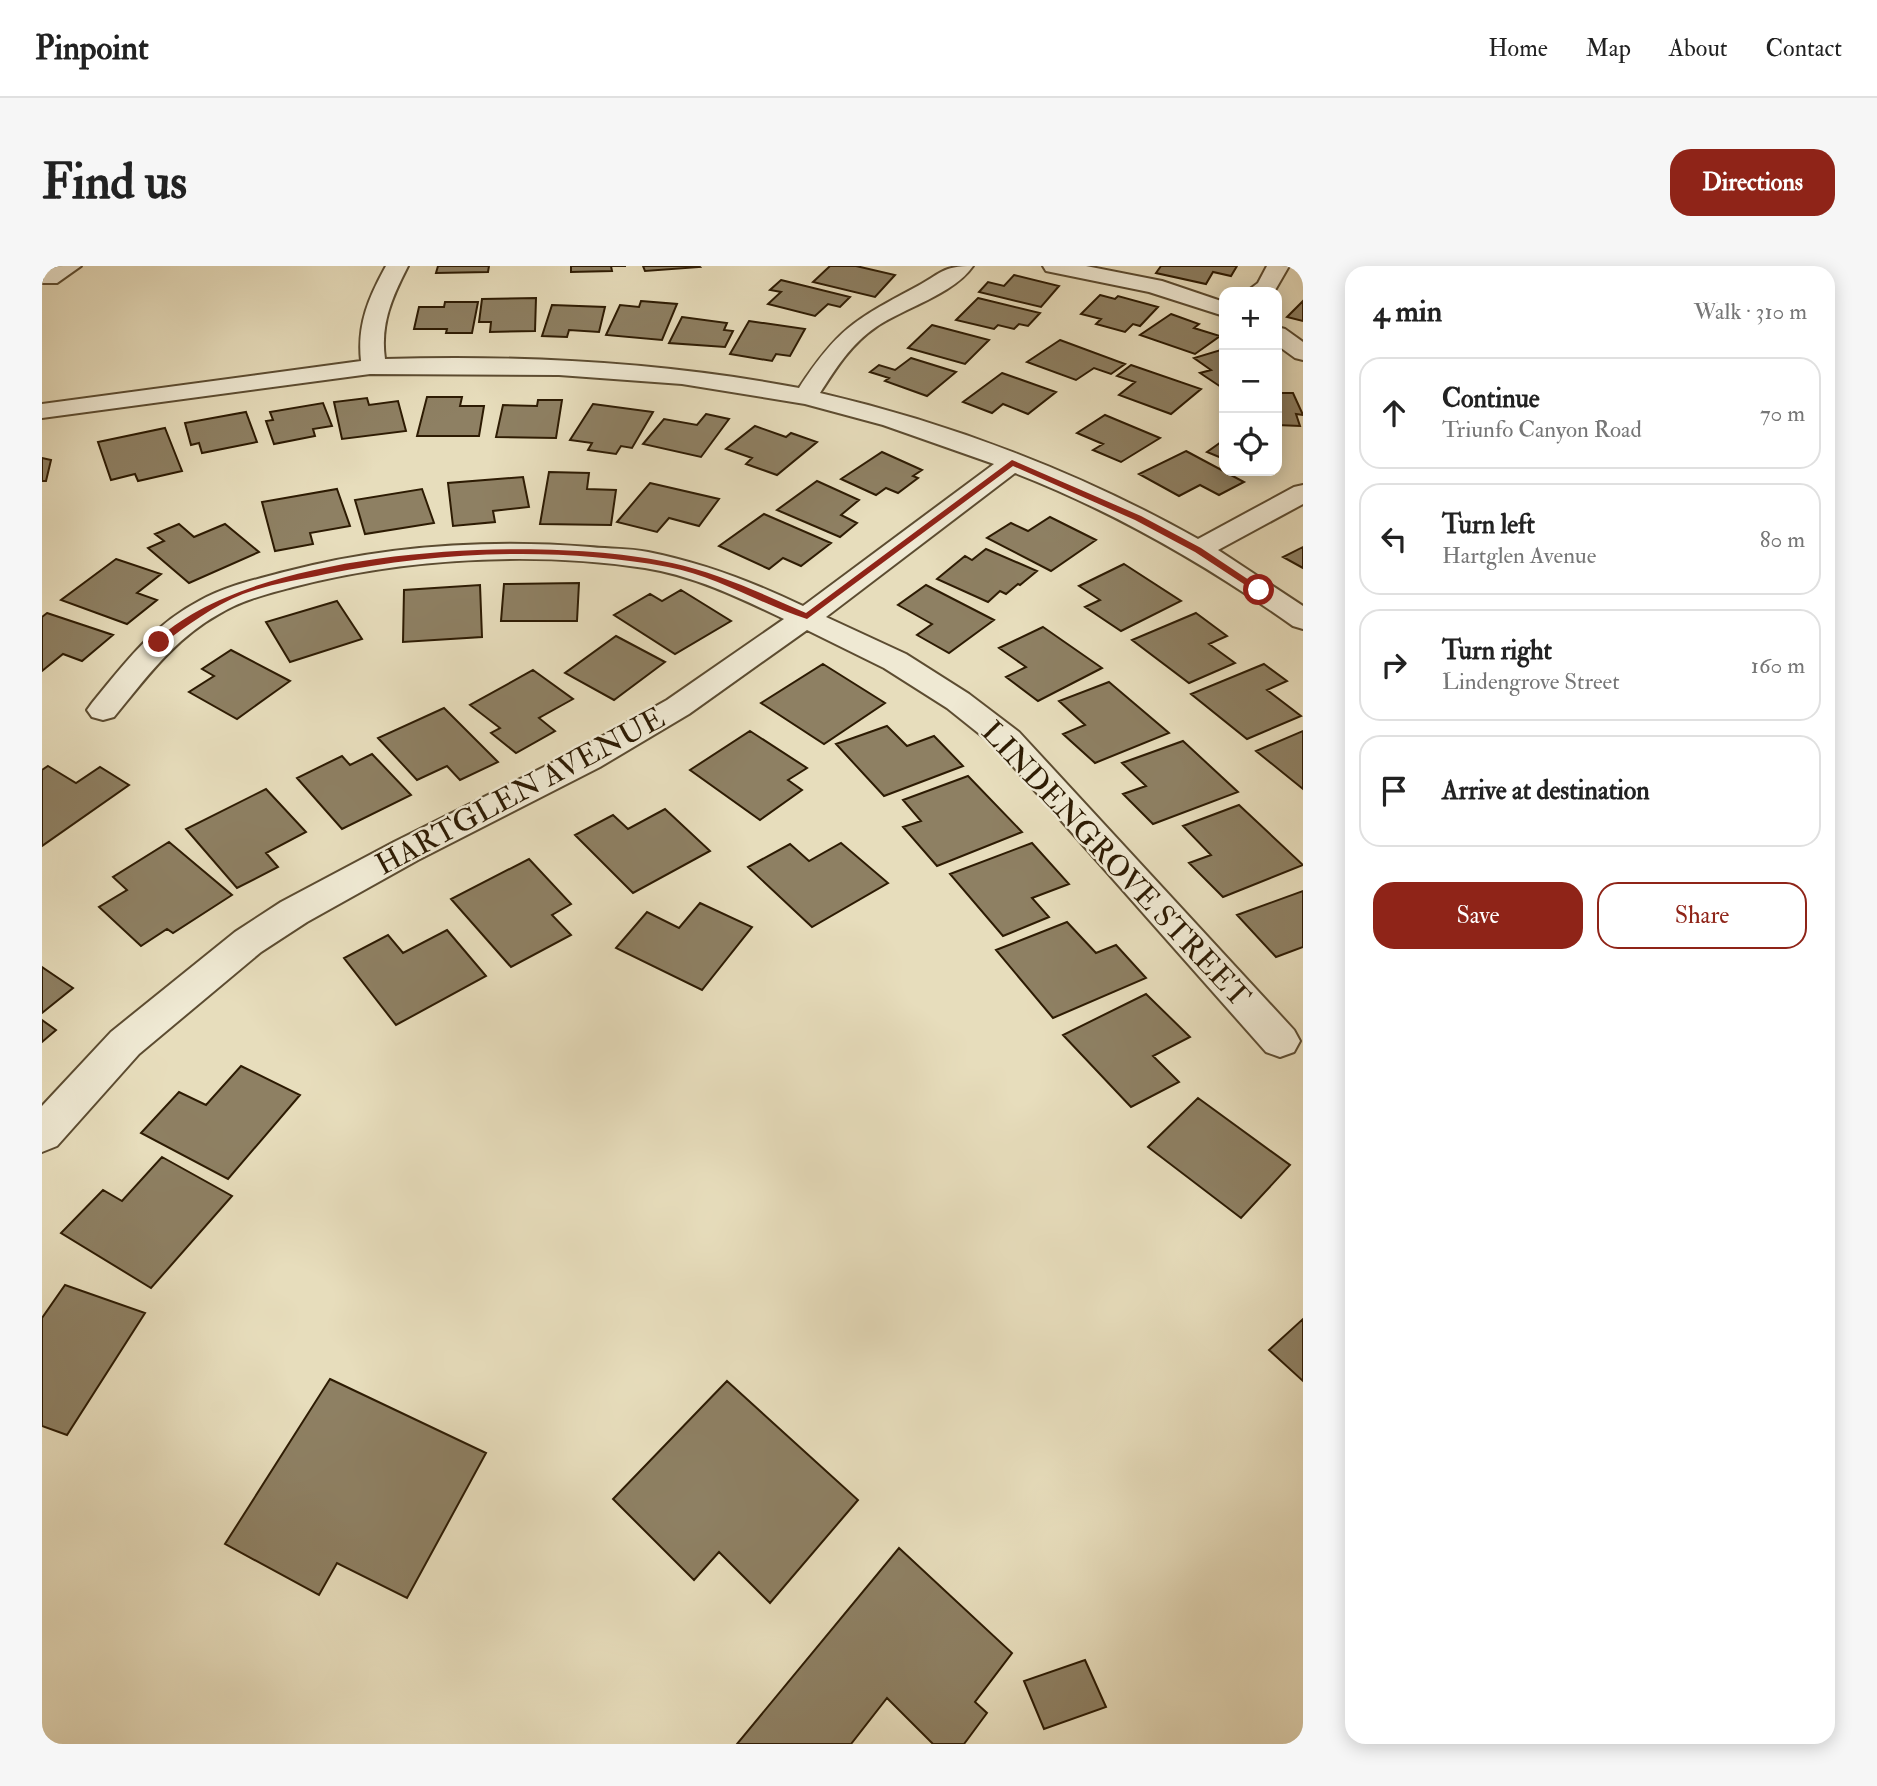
<!DOCTYPE html>
<html lang="en">
<head>
<meta charset="utf-8">
<style>
  :root { --surface:#fff; --page:#f6f6f6; --text:#222; --muted:#767676; --line:#e0e0e0; --accent:#8f2418 }
  body { margin:0; font-family:"IM FELL Double Pica",serif; background:var(--page); color:var(--text) }
  .controls { position:absolute; right:21px; top:21px; display:grid; overflow:hidden; border-radius:14px; box-shadow:0 4px 18px #0003 }
  .controls button { width:63px; height:63px; display:grid; place-items:center; padding:0; border:0; border-bottom:2px solid var(--line); background:var(--surface); color:var(--text); font:35px sans-serif }
  .stop { position:absolute; width:21px; height:21px; margin:-16px; border:5px solid #8f2418; border-radius:50%; background:#fff }
  .stop.end { background:#8f2418; border-color:#fff; box-shadow:0 2px 7px #0008 }
  .list { margin:0; padding:0; list-style:none }
  h2 { display:flex; justify-content:space-between; align-items:center; height:91px; margin:0; padding:0 28px; font-size:30px }
  h2 small { font-size:23px; font-weight:400; color:var(--muted) }
  .list li { display:grid; grid-template-columns:46px 1fr auto; gap:21px; align-items:center; box-sizing:border-box; height:112px; margin:0 14px 14px; padding:0 14px; border:2px solid var(--line); border-radius:21px }
  .list b { display:block; font-size:26px; white-space:nowrap }
  .list p { margin:0; font-size:23px; white-space:nowrap; color:var(--muted) }
  .list em { font-size:23px; font-style:normal; color:var(--muted) }
  .actions { display:flex; gap:14px; padding:21px 28px }
  .actions a { flex:1; padding:16px 0; border:2px solid var(--accent); border-radius:21px; text-align:center; font-size:24px; color:var(--accent) }
  .actions .main { background:var(--accent); color:#fff }
  .icon { flex:none; width:38px; height:38px; fill:none; stroke:currentColor; stroke-width:2; stroke-linecap:round; stroke-linejoin:round }
  .map { position:relative; flex:none; width:1261px; height:1478px; overflow:hidden; border-radius:21px }
  header { display:flex; align-items:center; gap:42px; box-sizing:border-box; height:98px; padding:0 35px; background:var(--surface); border-bottom:2px solid var(--line) }
  header strong { font-size:33px }
  nav { display:flex; gap:38px; margin-inline-start:auto; font-size:24px }
  .intro { display:flex; align-items:center; justify-content:space-between; box-sizing:border-box; height:168px; padding:0 42px }
  h1 { margin:0; font-size:49px }
  .button { padding:18px 32px; border-radius:21px; background:var(--accent); color:#fff; font-size:24px; font-weight:700 }
  main { display:flex; gap:42px; padding:0 42px }
  aside { flex:1; background:var(--surface); border-radius:21px; box-shadow:0 4px 18px #0003 }
  .map>svg:first-child { display:block }
</style>
</head>
<body>
<header>
<strong>Pinpoint</strong>
<nav><a>Home</a><a>Map</a><a>About</a><a>Contact</a></nav>
</header>
<div class="intro"><h1>Find us</h1><a class="button">Directions</a></div>
<main>
<div class="map">
<svg width="1261" height="1478" viewBox="0 0 1261 1478">
  <rect width="100%" height="100%" fill="#e7ddbc"/>
  <filter id="stains"><feTurbulence type="fractalNoise" baseFrequency=".00286" numOctaves="4"/><feColorMatrix values="0 0 0 0 .2 0 0 0 0 .09 0 0 0 0 .02 0 0 0 .5 -.17"/></filter>
  <radialGradient id="worn" r=".72"><stop offset=".6" stop-color="#630" stop-opacity="0"/><stop offset="1" stop-color="#630" stop-opacity=".3"/></radialGradient>
  <path fill="#8e8063" stroke="#2d1b03" stroke-width="2" d="M 396,0 L 447,0 L 446,6 L 394,7 Z
    M 529,0 L 584,0 L 569,0 L 570,5 L 529,6 Z
    M 601,0 L 657,0 L 658,1 L 603,5 Z
    M 788,0 L 814,0 L 853,9 L 833,31 L 771,16 Z
    M 1119,0 L 1195,0 L 1189,10 L 1171,6 L 1164,18 L 1114,7 Z
    M 972,9 L 1017,20 L 999,41 L 937,26 L 946,16 L 962,20 Z
    M 739,14 L 808,31 L 798,41 L 786,38 L 773,50 L 726,38 L 739,26 L 728,24 Z
    M 1058,29 L 1073,33 L 1076,30 L 1116,41 L 1098,60 L 1091,58 L 1083,66 L 1054,58 L 1059,53 L 1039,48 Z
    M 494,32 L 493,65 L 448,66 L 449,56 L 437,56 L 440,33 Z
    M 936,32 L 998,47 L 986,60 L 977,58 L 972,63 L 956,59 L 952,63 L 914,54 Z
    M 599,35 L 635,38 L 620,74 L 564,69 L 578,39 L 597,41 Z
    M 1261,35 L 1261,55 L 1245,51 Z
    M 403,36 L 436,36 L 430,67 L 404,67 L 405,63 L 372,63 L 377,41 L 402,41 Z
    M 510,39 L 563,41 L 557,66 L 527,64 L 525,71 L 500,70 Z
    M 1129,48 L 1157,58 L 1152,62 L 1178,70 L 1153,88 L 1098,69 Z
    M 640,51 L 685,57 L 682,64 L 691,65 L 683,81 L 627,77 Z
    M 707,55 L 763,63 L 748,90 L 734,88 L 730,95 L 688,88 Z
    M 890,59 L 947,74 L 923,98 L 866,82 Z
    M 1018,74 L 1083,98 L 1069,108 L 1052,102 L 1034,114 L 985,96 Z
    M 1182,83 L 1182,120 L 1179,121 L 1158,107 L 1169,104 L 1152,92 Z
    M 869,92 L 914,106 L 885,130 L 843,115 L 847,112 L 828,106 L 837,99 L 853,104 Z
    M 1089,99 L 1159,123 L 1129,148 L 1077,129 L 1093,116 L 1075,110 Z
    M 960,107 L 1014,126 L 986,148 L 961,138 L 950,147 L 921,136 Z
    M 1235,127 L 1251,127 L 1261,149 L 1254,148 L 1258,160 L 1235,159 Z
    M 385,131 L 420,131 L 418,140 L 442,140 L 437,170 L 375,170 Z
    M 325,132 L 327,139 L 356,135 L 364,165 L 300,173 L 292,136 Z
    M 496,134 L 520,134 L 514,172 L 454,171 L 461,139 L 495,140 Z
    M 281,137 L 290,160 L 271,163 L 273,170 L 232,178 L 224,155 L 231,154 L 228,146 Z
    M 551,138 L 611,146 L 590,182 L 579,180 L 574,188 L 546,184 L 550,177 L 528,174 Z
    M 204,146 L 215,176 L 160,187 L 157,177 L 149,179 L 143,157 Z
    M 664,148 L 687,153 L 659,191 L 601,178 L 622,153 L 655,159 Z
    M 1063,149 L 1118,172 L 1079,196 L 1051,184 L 1061,178 L 1035,167 Z
    M 713,160 L 744,171 L 749,167 L 775,176 L 735,209 L 704,198 L 710,192 L 684,183 Z
    M 123,162 L 140,205 L 96,215 L 93,208 L 69,214 L 56,176 Z
    M 1182,174 L 1182,193 L 1165,186 Z
    M 1144,185 L 1202,216 L 1177,229 L 1158,219 L 1137,230 L 1097,208 Z
    M 840,186 L 880,204 L 871,210 L 876,212 L 856,227 L 844,222 L 834,229 L 799,213 Z
    M 0,192 L 9,194 L 4,215 L 0,215 Z
    M 507,206 L 547,207 L 545,223 L 574,224 L 569,259 L 498,258 Z
    M 481,211 L 487,241 L 451,245 L 453,256 L 411,260 L 406,217 Z
    M 775,215 L 817,234 L 799,249 L 815,257 L 798,271 L 735,244 Z
    M 608,217 L 677,233 L 657,260 L 627,252 L 615,266 L 575,256 Z
    M 295,223 L 308,260 L 268,267 L 271,278 L 233,285 L 220,236 Z
    M 380,223 L 392,257 L 323,268 L 313,234 Z
    M 722,248 L 789,277 L 759,300 L 741,292 L 727,303 L 677,280 Z
    M 1008,251 L 1054,274 L 1009,305 L 945,272 L 969,257 L 986,265 Z
    M 137,258 L 152,271 L 183,258 L 217,286 L 147,317 L 106,282 L 122,275 L 113,268 Z
    M 1261,281 L 1261,302 L 1241,291 Z
    M 944,283 L 995,305 L 978,319 L 976,318 L 964,328 L 958,325 L 946,336 L 895,313 L 923,290 L 930,294 Z
    M 74,293 L 119,308 L 95,327 L 115,334 L 85,358 L 19,334 Z
    M 1082,298 L 1139,335 L 1079,365 L 1043,341 L 1058,334 L 1037,320 Z
    M 537,317 L 535,355 L 459,355 L 462,318 Z
    M 438,319 L 440,371 L 361,376 L 362,324 Z
    M 884,319 L 952,354 L 907,387 L 875,369 L 890,358 L 856,339 Z
    M 639,324 L 689,355 L 633,388 L 572,349 L 608,328 L 620,335 Z
    M 295,335 L 320,373 L 248,396 L 224,356 Z
    M 5,347 L 71,369 L 40,395 L 21,388 L 0,405 L 0,351 Z
    M 1154,347 L 1185,370 L 1167,378 L 1193,397 L 1147,417 L 1090,374 Z
    M 1001,361 L 1060,402 L 996,435 L 964,411 L 984,401 L 957,382 Z
    M 574,370 L 623,396 L 572,434 L 523,407 Z
    M 189,384 L 248,415 L 195,453 L 147,426 L 172,410 L 160,403 Z
    M 781,398 L 843,437 L 782,478 L 719,437 Z
    M 1222,398 L 1245,415 L 1225,424 L 1259,450 L 1205,473 L 1149,428 Z
    M 491,404 L 531,433 L 497,452 L 513,465 L 474,487 L 449,467 L 458,462 L 428,439 Z
    M 1067,416 L 1127,467 L 1053,497 L 1021,468 L 1043,459 L 1017,435 Z
    M 402,442 L 456,496 L 418,514 L 405,500 L 375,514 L 336,472 Z
    M 845,460 L 865,480 L 892,470 L 921,500 L 842,530 L 794,478 Z
    M 708,465 L 765,502 L 746,514 L 760,524 L 718,554 L 648,504 Z
    M 1261,465 L 1261,523 L 1214,485 Z
    M 1141,475 L 1196,526 L 1111,558 L 1081,528 L 1104,520 L 1080,497 Z
    M 330,488 L 369,529 L 300,563 L 255,512 L 300,490 L 308,499 Z
    M 6,500 L 34,517 L 58,501 L 87,519 L 0,580 L 0,504 Z
    M 926,510 L 980,566 L 895,600 L 861,561 L 879,555 L 861,534 Z
    M 224,523 L 264,566 L 224,587 L 236,601 L 195,622 L 144,563 Z
    M 1197,539 L 1261,599 L 1181,631 L 1147,597 L 1169,589 L 1141,560 Z
    M 623,543 L 668,585 L 591,627 L 533,569 L 571,549 L 586,563 Z
    M 127,576 L 190,629 L 131,667 L 125,663 L 99,680 L 57,641 L 85,624 L 71,611 Z
    M 799,577 L 846,617 L 770,661 L 706,601 L 748,578 L 767,595 Z
    M 990,577 L 1027,618 L 990,632 L 1007,651 L 961,670 L 908,608 Z
    M 487,593 L 529,638 L 510,649 L 529,669 L 469,701 L 409,633 Z
    M 1261,625 L 1261,681 L 1234,691 L 1195,649 Z
    M 658,637 L 710,661 L 660,724 L 574,682 L 605,646 L 637,662 Z
    M 1025,656 L 1054,687 L 1074,679 L 1104,712 L 1011,752 L 954,684 Z
    M 405,664 L 444,710 L 354,759 L 302,692 L 346,669 L 361,687 Z
    M 0,701 L 31,722 L 0,747 Z
    M 1104,728 L 1148,771 L 1111,790 L 1137,816 L 1089,841 L 1021,769 Z
    M 0,754 L 14,764 L 0,776 Z
    M 199,800 L 258,829 L 186,913 L 99,867 L 137,826 L 164,839 Z
    M 1156,832 L 1248,899 L 1199,952 L 1106,881 Z
    M 120,891 L 190,930 L 109,1022 L 19,967 L 61,924 L 80,935 Z
    M 23,1019 L 103,1047 L 25,1169 L 0,1160 L 0,1052 Z
    M 1261,1053 L 1261,1115 L 1227,1084 Z
    M 288,1113 L 444,1187 L 365,1332 L 295,1297 L 277,1329 L 183,1278 Z
    M 685,1115 L 816,1234 L 728,1337 L 677,1286 L 652,1314 L 571,1233 Z
    M 857,1282 L 970,1387 L 933,1436 L 945,1447 L 922,1478 L 891,1478 L 845,1432 L 809,1478 L 695,1478 Z
    M 1043,1394 L 1064,1441 L 1002,1463 L 982,1415 Z"/>
  <g fill="none" stroke-linecap="round" stroke-linejoin="round">
    <defs>
      <path id="minor" d="M 12,0 L 39,0 L 15,17 L 0,17 L 0,7 Z
        M 344,0 L 366,0 C 350,31 338,58 343,93 C 481,89 620,96 757,122 C 795,64 812,54 872,22 C 899,8 899,0 931,0 C 912,28 862,42 834,61 C 809,78 794,102 778,127 C 908,157 1039,207 1156,273 L 1252,221 L 1261,219 L 1261,238 L 1176,284 L 1261,340 L 1261,363 L 1251,360 C 1163,298 1073,246 973,207 L 784,351 L 864,388 L 927,428 L 977,466 L 1252,764 L 1258,775 L 1252,786 L 1238,791 L 1224,786 L 955,482 L 905,442 L 842,402 L 765,364 L 647,448 L 558,501 L 376,594 L 265,656 L 219,686 L 97,788 L 15,880 L 0,886 L 0,840 L 69,766 L 193,666 L 239,636 L 352,576 L 534,485 L 625,434 L 742,353 C 698,332 653,310 603,302 C 490,285 362,292 251,321 C 225,328 200,334 177,348 C 132,373 104,412 72,451 L 61,454 L 50,451 L 45,444 L 50,437 C 82,398 111,359 157,335 C 184,320 212,314 242,306 C 342,280 445,273 548,281 C 567,283 587,282 606,286 C 661,297 711,316 761,340 L 952,198 L 841,159 L 763,138 L 640,118 L 517,109 L 328,108 L 0,152 L 0,138 L 319,95 C 315,58 327,31 344,0 Z
        M 1001,0 L 1044,0 L 1120,15 L 1182,36 L 1182,50 L 1107,26 L 1004,5 Z
        M 1225,0 L 1247,0 L 1232,26 L 1204,26 L 1216,17 Z
        M 1235,61 L 1243,63 L 1261,76 L 1261,94 L 1253,92 L 1235,79 Z"/>
    </defs>
    <use href="#minor" stroke="#5c4c31" stroke-width="4"/>
    <use href="#minor" fill="#efe9d3" fill-rule="evenodd"/>
  </g>
  <path fill="#8f2418" d="M 970,194 L 1099,250 L 1159,282 L 1222,324 L 1214,326 L 1153,286 L 1093,254 L 971,200 L 765,353 C 718,338 675,310 626,301 C 513,280 395,286 284,308 C 256,314 228,318 201,328 C 171,340 146,359 120,378 L 113,376 C 210,280 501,268 630,297 C 676,307 721,328 764,347 Z"/>
  <g text-anchor="middle" stroke-width="5" stroke-linejoin="round" paint-order="stroke">
    <g font-size="30" fill="#2d1b03" stroke="#efe9d3">
      <text transform="translate(478 525) rotate(-28)" y="10">HARTGLEN AVENUE</text>
      <text transform="translate(1074 598) rotate(47)" y="10">LINDENGROVE STREET</text>
    </g>
  </g>
  <rect width="100%" height="100%" filter="url(#stains)"/>
  <rect width="100%" height="100%" fill="url(#worn)"/>
</svg>
<div class="controls">
<button>+</button>
<button>−</button>
<button><svg class="icon" aria-label="locate" viewBox="0 0 24 24"><circle cx="12" cy="12" r="6"/><path d="M12 2v4M12 18v4M2 12h4M18 12h4"/></svg></button>
</div>
<div class="stop" style="left:1217px;top:324px"></div>
<div class="stop end" style="left:117px;top:376px"></div>
</div>
<aside>
<h2>4 min<small>Walk · 310 m</small></h2>
<ul class="list">
<li><svg class="icon" aria-label="ahead" viewBox="0 0 24 24"><path d="M12 20V5M6 11l6-6 6 6"/></svg><div><b>Continue</b><p>Triunfo Canyon Road</p></div><em>70 m</em></li>
<li><svg class="icon" aria-label="left" viewBox="0 0 24 24"><path d="M17 20v-9H6M10 6l-5 5 5 5"/></svg><div><b>Turn left</b><p>Hartglen Avenue</p></div><em>80 m</em></li>
<li><svg class="icon" aria-label="right" viewBox="0 0 24 24"><path d="M7 20v-9h11M14 6l5 5-5 5"/></svg><div><b>Turn right</b><p>Lindengrove Street</p></div><em>160 m</em></li>
<li><svg class="icon" aria-label="arrive" viewBox="0 0 24 24"><path d="M6 21V4h12l-3 4 3 4H6"/></svg><div><b>Arrive at destination</b></div></li>
</ul>
<div class="actions"><a class="main">Save</a><a>Share</a></div>
</aside>
</main>
</body>
</html>
